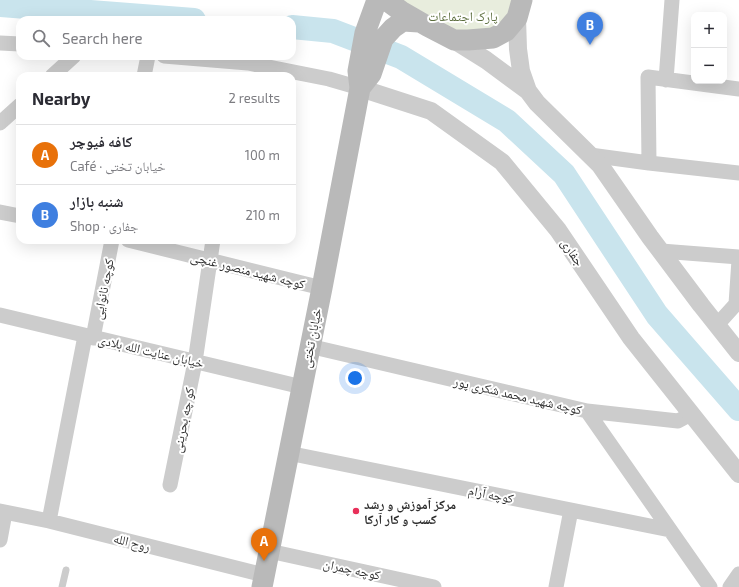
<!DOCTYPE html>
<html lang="en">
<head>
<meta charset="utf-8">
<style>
  :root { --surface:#fff; --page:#f2f2f3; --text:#2b2b33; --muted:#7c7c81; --line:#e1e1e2; --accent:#2563eb }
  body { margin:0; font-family:"Exo 2","Noto Naskh Arabic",sans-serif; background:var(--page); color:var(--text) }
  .controls { position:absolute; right:12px; top:12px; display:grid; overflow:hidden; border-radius:8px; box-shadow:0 4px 16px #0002 }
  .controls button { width:36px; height:36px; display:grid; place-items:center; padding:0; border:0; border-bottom:1px solid var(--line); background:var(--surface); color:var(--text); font:20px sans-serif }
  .you { position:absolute; left:355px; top:378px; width:14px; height:14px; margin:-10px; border:3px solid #fff; border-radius:50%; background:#1a73e8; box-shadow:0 0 0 6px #1a73e833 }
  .badge { display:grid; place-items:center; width:26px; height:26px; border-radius:50%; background:var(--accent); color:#fff; font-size:13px; font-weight:700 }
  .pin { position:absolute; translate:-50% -33px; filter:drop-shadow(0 1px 2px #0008) }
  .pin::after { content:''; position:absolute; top:21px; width:14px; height:12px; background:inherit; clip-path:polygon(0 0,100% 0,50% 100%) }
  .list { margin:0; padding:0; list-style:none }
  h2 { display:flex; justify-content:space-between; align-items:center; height:52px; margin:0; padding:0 16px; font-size:17px }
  h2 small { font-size:13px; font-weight:400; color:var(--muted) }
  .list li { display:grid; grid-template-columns:26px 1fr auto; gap:12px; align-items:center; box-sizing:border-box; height:60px; padding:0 16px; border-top:1px solid var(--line) }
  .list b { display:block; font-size:15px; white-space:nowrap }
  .list p { margin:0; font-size:13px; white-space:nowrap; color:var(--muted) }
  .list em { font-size:13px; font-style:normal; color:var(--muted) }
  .icon { flex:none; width:22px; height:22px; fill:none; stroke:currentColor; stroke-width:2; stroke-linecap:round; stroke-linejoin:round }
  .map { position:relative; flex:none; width:739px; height:587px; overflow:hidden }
  .search { position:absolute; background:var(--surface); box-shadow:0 4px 16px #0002; left:16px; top:16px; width:280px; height:44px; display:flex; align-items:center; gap:10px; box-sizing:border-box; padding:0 14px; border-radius:12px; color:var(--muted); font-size:15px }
  .panel { position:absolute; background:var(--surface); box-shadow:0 4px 16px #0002; left:16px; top:72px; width:280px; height:172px; border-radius:12px }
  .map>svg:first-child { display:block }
</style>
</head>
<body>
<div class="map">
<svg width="739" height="587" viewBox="0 0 739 587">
  <rect width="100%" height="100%" fill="#fff"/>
  <path fill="#e8eddd" d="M 393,0 L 515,0 L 509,15 L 492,31 L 460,33 Z"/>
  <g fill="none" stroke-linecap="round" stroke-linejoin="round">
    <path stroke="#c9e4ed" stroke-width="24" d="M 0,5 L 194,20
      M 292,27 L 333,31 L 401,57 L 507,121 L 564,174 L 657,315 L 739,409"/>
    <path stroke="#ccc" stroke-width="7" d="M 62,587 L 66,570"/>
    <path stroke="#ccc" stroke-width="15" d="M 0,43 L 20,44
      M 164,56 L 248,63 L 329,79 L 360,88
      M 52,76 L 74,56
      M 144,76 L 148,56
      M 666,80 L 672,0
      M 0,123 L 20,105
      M 590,155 L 649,163 L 739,173
      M 649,163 L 648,77 L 739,89
      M 0,212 L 20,216
      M 128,240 L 322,288
      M 661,251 L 739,257
      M 0,315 L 302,387
      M 717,325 L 736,304 L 739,260
      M 93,338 L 112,240
      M 309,346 L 587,411 L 710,587
      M 587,411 L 678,421 L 691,414
      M 288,453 L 670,530
      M 170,485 L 195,362 L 213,240
      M 0,511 L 49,521 L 264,575
      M 49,521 L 85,336
      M 0,540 L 5,513
      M 269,551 L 434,587
      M 556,587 L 571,510
      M 730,587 L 739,574"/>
    <path stroke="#ccc" stroke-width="18" d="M 517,18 L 518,49 L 521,71 L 528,91
      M 454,40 L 486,60 L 528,91 L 537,103 L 600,165 L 650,237 L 701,305 L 739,353
      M 360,88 L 431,111 L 502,162 L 558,230 L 631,338 L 739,474"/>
    <path stroke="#b9b9b9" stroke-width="21" d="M 386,0 L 401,11 L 427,26 L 454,40 L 468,40 L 493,38 L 506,31 L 517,18 L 522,0
      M 360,88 L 371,74 L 383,39 L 393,28 L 403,21 L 419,22
      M 262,587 L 322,288 L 360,88 L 358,71 L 365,33 L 377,0"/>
  </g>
  <circle fill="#e82f59" stroke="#fff" stroke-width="1.5" cx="356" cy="511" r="4"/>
  <g text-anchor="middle" stroke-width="4" stroke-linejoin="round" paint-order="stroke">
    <g font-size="13" fill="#5a6c3b" stroke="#fff">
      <text x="463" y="21">پارک اجتماعات</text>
    </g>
    <g font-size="13" fill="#2f2f2f" stroke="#fff">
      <text transform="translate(573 252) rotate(56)" y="5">جفاری</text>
      <text transform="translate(248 270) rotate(14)" y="5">کوچه شهید منصور غنچی</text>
      <text transform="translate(103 289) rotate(-79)" y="5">کوچه نانوایی</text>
      <text transform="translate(311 338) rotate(-79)" y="5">خیابان تختی</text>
      <text transform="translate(151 351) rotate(13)" y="5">خیابان عنایت الله بلادی</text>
      <text transform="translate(518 395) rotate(13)" y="5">کوچه شهید محمد شکری پور</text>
      <text transform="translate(183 420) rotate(-79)" y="5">کو چه بحرینی</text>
      <text transform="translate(491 494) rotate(11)" y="5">کوچه آرام</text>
      <text transform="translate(132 542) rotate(14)" y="5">روح الله</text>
      <text transform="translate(352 569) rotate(12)" y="5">کوچه چمران</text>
    </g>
    <g font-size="13" font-weight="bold" fill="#2f2f2f" stroke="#fff" text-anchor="start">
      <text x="364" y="509">مرکز آموزش و رشد<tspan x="364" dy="15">کسب و کار آرکا</tspan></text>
    </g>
  </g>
</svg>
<div class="controls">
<button>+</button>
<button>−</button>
</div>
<div class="you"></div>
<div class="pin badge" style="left:264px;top:561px;background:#e8710a">A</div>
<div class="pin badge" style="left:590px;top:45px;background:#3f7fe0">B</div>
<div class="search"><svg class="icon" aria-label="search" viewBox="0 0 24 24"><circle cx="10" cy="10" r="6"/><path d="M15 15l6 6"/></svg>Search here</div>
<section class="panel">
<h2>Nearby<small>2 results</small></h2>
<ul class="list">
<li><span class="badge" style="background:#e8710a">A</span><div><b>کافه فیوچر</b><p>Café · خیابان تختی</p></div><em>100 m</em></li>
<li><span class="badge" style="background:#3f7fe0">B</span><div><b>شنبه بازار</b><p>Shop · جفاری</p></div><em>210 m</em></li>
</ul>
</section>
</div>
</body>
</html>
